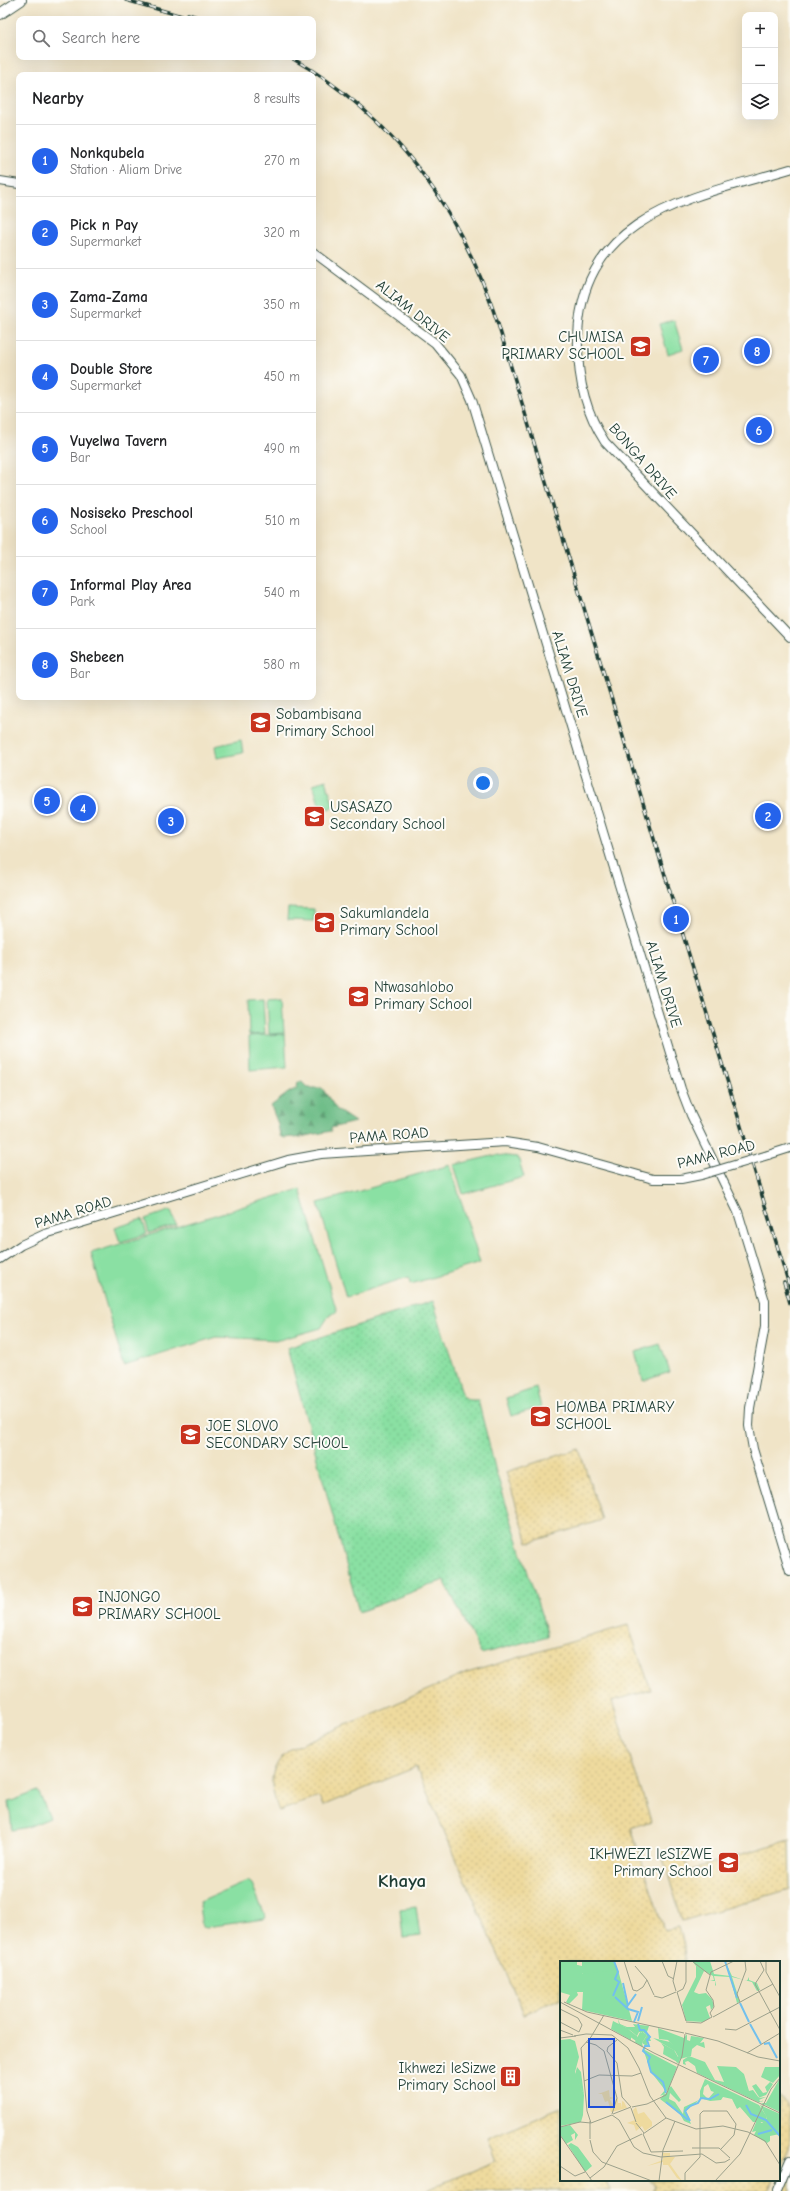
<!DOCTYPE html>
<html lang="en">
<head>
<meta charset="utf-8">
<style>
  :root { --surface:#fff; --page:#f2f2f2; --text:#202124; --muted:#757577; --line:#e0e0e0; --accent:#2563eb }
  body { margin:0; font-family:"Comic Neue",sans-serif; background:var(--page); color:var(--text) }
  .controls { position:absolute; right:12px; top:12px; display:grid; overflow:hidden; border-radius:8px; box-shadow:0 4px 16px #0002 }
  .controls button { width:36px; height:36px; display:grid; place-items:center; padding:0; border:0; border-bottom:1px solid var(--line); background:var(--surface); color:var(--text); font:20px sans-serif }
  .you { position:absolute; left:483px; top:783px; width:14px; height:14px; margin:-10px; border:3px solid #fff; border-radius:50%; background:#1a73e8; box-shadow:0 0 0 6px #1a73e833 }
  .badge { display:grid; place-items:center; width:26px; height:26px; border-radius:50%; background:var(--accent); color:#fff; font-size:13px; font-weight:700 }
  .pin { position:absolute; translate:-50% -50%; border:2px solid #fff; box-shadow:0 1px 4px #0006 }
  .list { margin:0; padding:0; list-style:none }
  h2 { display:flex; justify-content:space-between; align-items:center; height:52px; margin:0; padding:0 16px; font-size:17px }
  h2 small { font-size:13px; font-weight:400; color:var(--muted) }
  .list li { display:grid; grid-template-columns:26px 1fr auto; gap:12px; align-items:center; box-sizing:border-box; height:72px; padding:0 16px; border-top:1px solid var(--line) }
  .list b { display:block; font-size:15px; white-space:nowrap }
  .list p { margin:0; font-size:13px; white-space:nowrap; color:var(--muted) }
  .list em { font-size:13px; font-style:normal; color:var(--muted) }
  .icon { flex:none; width:22px; height:22px; fill:none; stroke:currentColor; stroke-width:2; stroke-linecap:round; stroke-linejoin:round }
  .map { position:relative; flex:none; width:790px; height:2191px; overflow:hidden }
  .search { position:absolute; background:var(--surface); box-shadow:0 4px 16px #0002; left:16px; top:16px; width:300px; height:44px; display:flex; align-items:center; gap:10px; box-sizing:border-box; padding:0 14px; border-radius:8px; color:var(--muted); font-size:15px }
  .panel { position:absolute; background:var(--surface); box-shadow:0 4px 16px #0002; left:16px; top:72px; width:300px; height:628px; border-radius:8px }
  .map>svg:first-child { display:block }
</style>
</head>
<body>
<div class="map">
<svg width="790" height="2191" viewBox="0 0 790 2191">
  <defs>
    <pattern id="grass-dots" width="8" height="8" patternUnits="userSpaceOnUse"><rect width="8" height="8" fill="#8ae0a3"/><path d="M2 2h.1M6 6h.1" fill="none" stroke="#77c18d" stroke-width="1.8" stroke-linecap="round"/></pattern>
    <pattern id="forest-firs" width="22" height="20" patternUnits="userSpaceOnUse"><rect width="22" height="20" fill="#6fbe89"/><path d="M5 1l3.5 6h-7zM16 11l3.5 6h-7z" fill="#5b9c71"/></pattern>
    <pattern id="sand-dots" width="8" height="8" patternUnits="userSpaceOnUse"><rect width="8" height="8" fill="#eeda9e"/><path d="M2 2h.1M6 6h.1" fill="none" stroke="#ccbc89" stroke-width="1.8" stroke-linecap="round"/></pattern>
  </defs>
  <rect width="100%" height="100%" fill="#fdfcf7"/>
  <filter id="ink" filterUnits="userSpaceOnUse"><feTurbulence type="fractalNoise" baseFrequency=".025" numOctaves="2"/><feDisplacementMap in="SourceGraphic" scale="8" xChannelSelector="R" yChannelSelector="G"/><feConvolveMatrix kernelMatrix="1 2 1 2 8 2 1 2 1" color-interpolation-filters="sRGB"/></filter>
  <filter id="wash" filterUnits="userSpaceOnUse"><feTurbulence type="fractalNoise" baseFrequency=".012" numOctaves="4" result="noise"/><feDisplacementMap in="SourceGraphic" scale="16" xChannelSelector="R" yChannelSelector="G"/><feGaussianBlur stdDeviation="0.9" result="paint"/><feColorMatrix in="noise" values="0 0 0 0 0 0 0 0 0 0 0 0 0 0 0 0 0 1.4 0 .05"/><feComposite in="paint" operator="in"/></filter>
  <g filter="url(#wash)">
    <rect width="100%" height="100%" fill="#f0e4c7"/>
    <path fill="url(#grass-dots)" stroke="#548e6c" d="M 433,1301 L 463,1396 L 469,1400 L 478,1400 L 496,1472 L 548,1636 L 481,1654 L 444,1580 L 359,1612 L 287,1348 Z"/>
    <path fill="url(#forest-firs)" stroke="#477e5e" d="M 298,1082 L 302,1082 L 308,1088 L 322,1088 L 337,1110 L 355,1122 L 331,1128 L 331,1131 L 296,1138 L 292,1137 L 285,1138 L 280,1136 L 278,1124 L 271,1106 L 288,1093 L 297,1088 Z"/>
    <path fill="url(#sand-dots)" stroke="#868c69" d="M 579,1449 L 602,1520 L 528,1543 L 506,1472 Z
      M 628,1625 L 651,1690 L 612,1701 L 651,1821 L 631,1828 L 664,1930 L 679,1927 L 684,1945 L 685,1962 L 561,1962 L 561,1998 L 524,2014 L 416,1767 L 323,1806 L 319,1797 L 279,1811 C 269,1784 267,1770 290,1749 L 467,1673 Z
      M 789,1840 L 790,1889 L 682,1921 L 663,1856 L 683,1850 L 689,1870 Z
      M 779,2096 L 790,2108 L 790,2142 L 779,2168 Z
      M 561,2107 L 561,2180 L 606,2180 L 610,2191 L 425,2191 L 496,2161 L 487,2138 Z
      M 790,2173 L 790,2191 L 782,2191 Z
      M 649,2180 L 774,2180 L 769,2191 L 652,2191 L 655,2185 Z"/>
    <path fill="#8ae0a3" stroke="#548e6c" d="M 674,320 L 683,349 L 668,354 L 659,324 Z
      M 241,740 L 243,753 L 217,758 L 215,746 Z
      M 326,780 L 334,807 L 321,811 L 313,784 Z
      M 288,908 L 314,909 L 314,921 L 287,920 Z
      M 282,998 L 284,1033 L 269,1034 L 267,999 Z
      M 263,999 L 265,1034 L 249,1035 L 248,1000 Z
      M 285,1034 L 287,1067 L 250,1070 L 249,1036 Z
      M 496,1155 L 518,1157 L 524,1177 L 463,1194 L 454,1165 Z
      M 450,1165 L 480,1263 L 411,1284 L 408,1277 L 346,1297 L 318,1203 Z
      M 300,1189 L 337,1312 L 330,1314 L 321,1328 L 279,1340 L 216,1337 L 124,1366 L 91,1253 Z
      M 171,1210 L 176,1225 L 149,1233 L 145,1219 Z
      M 142,1219 L 147,1234 L 120,1242 L 115,1228 Z
      M 660,1344 L 670,1372 L 643,1381 L 635,1352 Z
      M 536,1388 L 541,1407 L 511,1416 L 506,1398 Z
      M 38,1791 L 50,1818 L 28,1827 L 12,1830 L 9,1802 Z
      M 248,1881 L 252,1884 L 265,1916 L 264,1919 L 206,1927 L 202,1926 L 199,1906 L 200,1902 Z
      M 416,1907 L 420,1936 L 403,1938 L 400,1909 Z"/>
  </g>
  <g filter="url(#ink)">
    <g fill="none" stroke-linecap="round" stroke-linejoin="round">
      <defs>
        <path id="minor" d="M 790,169 C 695,197 581,213 578,338 C 577,376 584,410 605,442 L 790,637
          M 0,181 L 19,184
          M 313,252 L 435,343 L 461,375 L 472,400 L 681,1089 L 691,1115 L 738,1212 L 765,1301 L 765,1326 L 750,1408 L 749,1426 L 753,1449 L 790,1571
          M 768,1155 L 790,1148
          M 0,1259 L 21,1245 L 45,1234 L 288,1160 L 321,1154 L 505,1142 L 538,1147 L 653,1179 L 681,1179 L 701,1175
          M 777,2191 L 790,2160"/>
        <path id="major" d="M 0,14 L 21,0"/>
      </defs>
      <use href="#minor" stroke="#3e564a" stroke-width="10"/>
      <use href="#major" stroke="#3e564a" stroke-width="12"/>
      <use href="#minor" stroke="#fff" stroke-width="8"/>
      <use href="#major" stroke="#fff" stroke-width="10"/>
      <defs>
        <path id="rail" d="M 126,0 L 192,19
          M 188,14 L 203,19
          M 290,57 C 397,118 460,209 498,324 L 790,1288
          M 784,1282 L 790,1303"/>
      </defs>
      <use href="#rail" stroke="#1f3d34" stroke-width="3.5"/>
      <use href="#rail" stroke="#fdfcf7" stroke-width="2" stroke-dasharray="6" stroke-linecap="butt"/>
      <defs>
        <path id="minor-bridge" d="M 701,1175 L 768,1155"/>
      </defs>
      <use href="#minor-bridge" stroke="#3e564a" stroke-width="10" stroke-linecap="butt"/>
      <use href="#minor-bridge" stroke="#fff" stroke-width="8"/>
    </g>
  </g>
  <defs>
    <symbol id="school-square" viewBox="-11 -11 22 22"><rect x="-9" y="-9" width="18" height="18" rx="4" fill="#c8321e" stroke="#fdfcf7"/><path d="M0-5L7-2L0 1L-7-2ZM-4 1L0 2.5L4 1V4Q0 6-4 4Z" fill="#fff"/></symbol>
    <symbol id="building-square" viewBox="-11 -11 22 22"><rect x="-9" y="-9" width="18" height="18" rx="4" fill="#c8321e" stroke="#fdfcf7"/><path d="M-4-6H4V6H1V3H-1V6H-4ZM-2.5-4.3h1.7v1.8h-1.7ZM.8-4.3h1.7v1.8H.8ZM-2.5-1h1.7V.8h-1.7ZM.8-1h1.7V.8H.8Z" fill="#fff"/></symbol>
  </defs>
  <g fill-rule="evenodd">
    <use href="#school-square" x="628" y="334" width="25" height="25"/>
    <use href="#school-square" x="248" y="710" width="25" height="25"/>
    <use href="#school-square" x="302" y="804" width="25" height="25"/>
    <use href="#school-square" x="312" y="910" width="25" height="25"/>
    <use href="#school-square" x="346" y="984" width="25" height="25"/>
    <use href="#school-square" x="528" y="1404" width="25" height="25"/>
    <use href="#school-square" x="178" y="1422" width="25" height="25"/>
    <use href="#school-square" x="70" y="1594" width="25" height="25"/>
    <use href="#school-square" x="716" y="1850" width="25" height="25"/>
    <use href="#building-square" x="498" y="2064" width="25" height="25"/>
  </g>
  <g text-anchor="middle" stroke-width="4" stroke-linejoin="round" paint-order="stroke">
    <g font-size="15" fill="#1f3d34" stroke="#fdfcf7">
      <text transform="translate(413 311) rotate(39)" y="5">ALIAM DRIVE</text>
      <text transform="translate(643 461) rotate(49)" y="5">BONGA DRIVE</text>
      <text transform="translate(570 674) rotate(73)" y="5">ALIAM DRIVE</text>
      <text transform="translate(664 984) rotate(73)" y="5">ALIAM DRIVE</text>
      <text transform="translate(389 1135) rotate(-4)" y="5">PAMA ROAD</text>
      <text transform="translate(716 1154) rotate(-14)" y="5">PAMA ROAD</text>
      <text transform="translate(73 1212) rotate(-17)" y="5">PAMA ROAD</text>
    </g>
    <g font-size="15" fill="#1f3d34" stroke="#fdfcf7" text-anchor="start">
      <text x="624" y="342" text-anchor="end">CHUMISA<tspan x="624" dy="17">PRIMARY SCHOOL</tspan></text>
      <text x="276" y="719">Sobambisana<tspan x="276" dy="17">Primary School</tspan></text>
      <text x="330" y="812">USASAZO<tspan x="330" dy="17">Secondary School</tspan></text>
      <text x="340" y="918">Sakumlandela<tspan x="340" dy="17">Primary School</tspan></text>
      <text x="374" y="992">Ntwasahlobo<tspan x="374" dy="17">Primary School</tspan></text>
      <text x="556" y="1412">HOMBA PRIMARY<tspan x="556" dy="17">SCHOOL</tspan></text>
      <text x="206" y="1431">JOE SLOVO<tspan x="206" dy="17">SECONDARY SCHOOL</tspan></text>
      <text x="98" y="1602">INJONGO<tspan x="98" dy="17">PRIMARY SCHOOL</tspan></text>
      <text x="712" y="1859" text-anchor="end">IKHWEZI leSIZWE<tspan x="712" dy="17">Primary School</tspan></text>
      <text x="496" y="2073" text-anchor="end">Ikhwezi leSizwe<tspan x="496" dy="17">Primary School</tspan></text>
    </g>
    <g font-size="19" font-weight="bold" fill="#1f3d34" stroke="#fdfcf7">
      <text x="402" y="1887">Khaya</text>
    </g>
  </g>
  <g transform="translate(560 1961)">
    <rect width="220" height="220" fill="#f0e4c7"/>
    <path d="M 17,0 L 17,4 L 22,5 L 22,0 L 54,0 L 58,11 L 54,28 L 0,2 ZM 132,0 L 150,0 L 154,13 L 170,15 L 165,0 L 172,15 L 187,20 L 189,16 L 189,19 L 197,22 L 200,29 L 197,30 L 192,21 L 172,16 L 180,41 L 177,42 L 170,16 L 154,15 L 156,24 L 155,25 L 155,20 L 150,20 L 154,19 L 153,15 L 144,10 L 134,31 L 139,33 L 146,32 L 152,38 L 154,45 L 151,49 L 150,44 L 146,46 L 150,57 L 143,61 L 126,60 L 122,44 L 136,16 L 136,5 ZM 53,60 L 65,66 L 71,74 L 71,79 L 75,81 L 80,71 L 84,72 L 87,74 L 82,82 L 83,86 L 51,68 ZM 98,67 L 124,77 L 127,73 L 127,79 L 130,80 L 131,75 L 144,77 L 140,82 L 144,81 L 145,87 L 137,84 L 132,88 L 131,95 L 120,98 L 119,102 L 103,93 L 104,86 L 101,82 L 114,89 L 118,96 L 121,94 L 108,79 L 99,78 ZM 10,78 L 15,80 L 19,96 L 15,111 L 24,134 L 23,154 L 21,161 L 0,165 L 0,79 ZM 205,106 L 220,106 L 220,114 L 213,122 L 201,116 ZM 220,117 L 220,151 L 201,142 L 206,142 ZM 210,121 L 213,123 L 206,134 L 196,138 L 199,136 L 192,125 L 196,123 L 203,132 L 207,131 L 205,126 ZM 200,144 L 220,153 L 220,173 L 210,175 L 210,180 L 207,182 L 194,174 L 196,170 L 192,171 L 197,159 L 202,162 L 207,157 ZM 10,164 L 18,174 L 15,179 L 15,172 L 11,174 L 13,179 L 6,183 L 0,173 L 0,166 ZM 11,182 L 18,186 L 32,205 L 25,211 L 8,184 Z" fill="#8ae0a3"/>
    <path d="M 58,58 L 60,63 L 67,66 L 75,66 L 73,63 L 89,65 L 87,71 L 91,80 L 87,80 L 88,86 L 82,82 L 87,74 L 83,71 L 84,73 L 80,78 L 82,71 L 79,71 L 77,75 L 71,70 L 68,68 L 78,76 L 76,80 L 69,75 L 65,66 L 59,64 ZM 93,77 L 110,81 L 122,93 L 118,102 L 116,101 L 119,97 L 115,90 ZM 83,88 L 117,106 L 107,132 L 100,135 L 105,129 L 91,111 ZM 129,95 L 145,101 L 155,119 L 164,121 L 157,105 L 176,106 L 184,113 L 189,130 L 193,129 L 199,137 L 206,136 L 199,139 L 201,141 L 203,139 L 202,141 L 198,141 L 137,112 L 135,105 L 128,100 L 125,101 L 126,104 L 123,103 L 123,99 ZM 17,106 L 21,111 L 24,134 L 15,114 ZM 145,118 L 199,144 L 207,156 L 205,161 L 193,161 L 180,146 L 177,148 L 172,138 L 163,136 L 161,139 L 150,140 L 140,137 L 140,130 ZM 148,123 L 151,130 L 154,131 L 148,138 L 143,133 L 144,126 ZM 111,125 L 121,139 L 119,141 L 110,132 L 109,138 L 115,141 L 123,153 L 124,146 L 139,139 L 126,150 L 131,163 L 124,160 L 120,153 L 100,138 Z" fill="#8ae0a3" fill-rule="evenodd"/>
    <path d="M 49,129 L 50,138 L 50,136 L 54,137 L 50,138 L 52,143 L 58,137 L 58,142 L 61,142 L 62,147 L 62,140 L 64,141 L 67,147 L 51,151 L 48,140 L 45,141 L 42,133 L 38,133 ZM 76,146 L 78,153 L 84,151 L 92,161 L 92,165 L 85,170 L 82,165 L 76,170 L 74,164 L 67,162 L 75,159 L 73,149 ZM 103,192 L 110,192 L 110,196 L 115,196 L 110,203 L 122,220 L 117,217 L 108,204 L 103,204 L 103,201 L 87,205 L 103,199 Z" fill="#eeda9e"/>
    <path d="M 0,0 L 17,0 L 17,4 L 22,6 L 22,13 L 58,9 L 72,60 L 22,49 L 23,31 L 17,31 L 18,34 L 9,43 L 6,41 L 10,34 L 0,31 Z" fill="#8ae0a3"/>
    <path fill="none" stroke="#72c0ed" stroke-width="2" d="M 165,0 L 177,37M 63,22 L 68,45M 53,35 L 59,21 L 55,18 L 58,11 L 54,0M 55,36 L 68,48 L 78,51 L 74,61M 180,42 L 189,61M 66,47 L 76,33M 78,60 L 82,46M 78,63 L 80,69 L 84,69 L 90,76 L 87,79 L 89,85 L 85,85 L 83,90 L 90,96 L 88,100 L 91,111 L 103,121 L 106,132M 190,63 L 201,83M 204,83 L 209,82 L 217,97M 106,141 L 128,159M 186,144 L 191,153 L 206,159 L 220,175M 130,160 L 125,150 L 130,145 L 138,142 L 141,137 L 150,138 L 159,133M 198,173 L 212,169"/>
    <path fill="none" stroke="#9ca18c" stroke-width="1" d="M 64,0 L 73,29 L 77,30 L 83,26 L 87,19M 102,0 L 108,15 L 114,18M 132,0 L 150,14M 200,0 L 204,9 L 195,23 L 220,69M 206,0 L 206,11 L 220,36M 75,5 L 87,19M 87,19 L 94,34M 116,30 L 113,20 L 117,0M 117,31 L 123,28 L 126,21 L 126,0M 117,31 L 126,60M 94,35 L 102,37 L 116,31M 0,41 L 94,92 L 220,152M 4,41 L 27,51 L 124,72M 180,41 L 177,33 L 186,9 L 185,0M 0,48 L 18,57 L 22,64 L 19,71M 152,56 L 150,52 L 154,46 L 153,39 L 146,29 L 151,11 L 174,0M 153,56 L 213,23M 0,61 L 19,71M 126,61 L 141,62 L 152,56M 165,68 L 176,69 L 220,46M 0,69 L 13,74M 125,72 L 158,80 L 198,96 L 220,100M 14,75 L 26,73 L 52,74 L 68,87 L 79,107 L 90,135 L 106,157 L 136,168 L 163,165 L 188,171 L 205,180 L 220,204M 0,77 L 16,75M 57,79 L 48,86 L 47,90 L 57,102 L 62,136 L 71,146M 26,81 L 36,84 L 44,90 L 57,137 L 52,153M 187,92 L 220,72M 24,120 L 39,114 L 72,115 L 81,112M 72,146 L 87,143 L 106,134 L 122,95 L 125,73M 71,147 L 76,161M 53,153 L 71,146M 52,154 L 59,159 L 74,186 L 83,192 L 101,196 L 142,193 L 156,202 L 165,201 L 170,198M 31,162 L 27,150 L 21,87 L 31,76 L 44,54M 31,162 L 52,154M 76,162 L 84,172M 0,166 L 20,161 L 31,162M 83,173 L 91,191 L 123,190M 83,173 L 106,157M 0,174 L 32,220M 30,178 L 30,160M 30,179 L 33,191 L 42,201 L 92,220M 132,187 L 159,187 L 170,197M 0,205 L 15,215 L 25,211M 30,217 L 44,206 L 57,185 L 82,173M 99,220 L 103,189 L 115,160M 125,220 L 125,212 L 140,196 L 140,153 L 143,150 L 167,150 L 176,163 L 174,174 L 161,188M 155,220 L 180,193 L 211,128 L 220,117"/>
    <path fill="#1d4ed8" fill-opacity="0.15" stroke="#1d4ed8" stroke-width="2" d="M 29,78 L 54,78 L 54,146 L 29,146 Z"/>
    <rect width="220" height="220" fill="none" stroke="#1f3d34" stroke-width="2"/>
  </g>
</svg>
<div class="controls">
<button>+</button>
<button>−</button>
<button><svg class="icon" aria-label="layers" viewBox="0 0 24 24"><path d="M12 4l9 5-9 5-9-5zM3 14l9 5 9-5"/></svg></button>
</div>
<div class="you"></div>
<div class="pin badge" style="left:676px;top:919px">1</div>
<div class="pin badge" style="left:768px;top:816px">2</div>
<div class="pin badge" style="left:171px;top:821px">3</div>
<div class="pin badge" style="left:83px;top:808px">4</div>
<div class="pin badge" style="left:47px;top:801px">5</div>
<div class="pin badge" style="left:759px;top:430px">6</div>
<div class="pin badge" style="left:706px;top:360px">7</div>
<div class="pin badge" style="left:757px;top:351px">8</div>
<div class="search"><svg class="icon" aria-label="search" viewBox="0 0 24 24"><circle cx="10" cy="10" r="6"/><path d="M15 15l6 6"/></svg>Search here</div>
<section class="panel">
<h2>Nearby<small>8 results</small></h2>
<ul class="list">
<li><span class="badge">1</span><div><b>Nonkqubela</b><p>Station · Aliam Drive</p></div><em>270 m</em></li>
<li><span class="badge">2</span><div><b>Pick n Pay</b><p>Supermarket</p></div><em>320 m</em></li>
<li><span class="badge">3</span><div><b>Zama-Zama</b><p>Supermarket</p></div><em>350 m</em></li>
<li><span class="badge">4</span><div><b>Double Store</b><p>Supermarket</p></div><em>450 m</em></li>
<li><span class="badge">5</span><div><b>Vuyelwa Tavern</b><p>Bar</p></div><em>490 m</em></li>
<li><span class="badge">6</span><div><b>Nosiseko Preschool</b><p>School</p></div><em>510 m</em></li>
<li><span class="badge">7</span><div><b>Informal Play Area</b><p>Park</p></div><em>540 m</em></li>
<li><span class="badge">8</span><div><b>Shebeen</b><p>Bar</p></div><em>580 m</em></li>
</ul>
</section>
</div>
</body>
</html>
